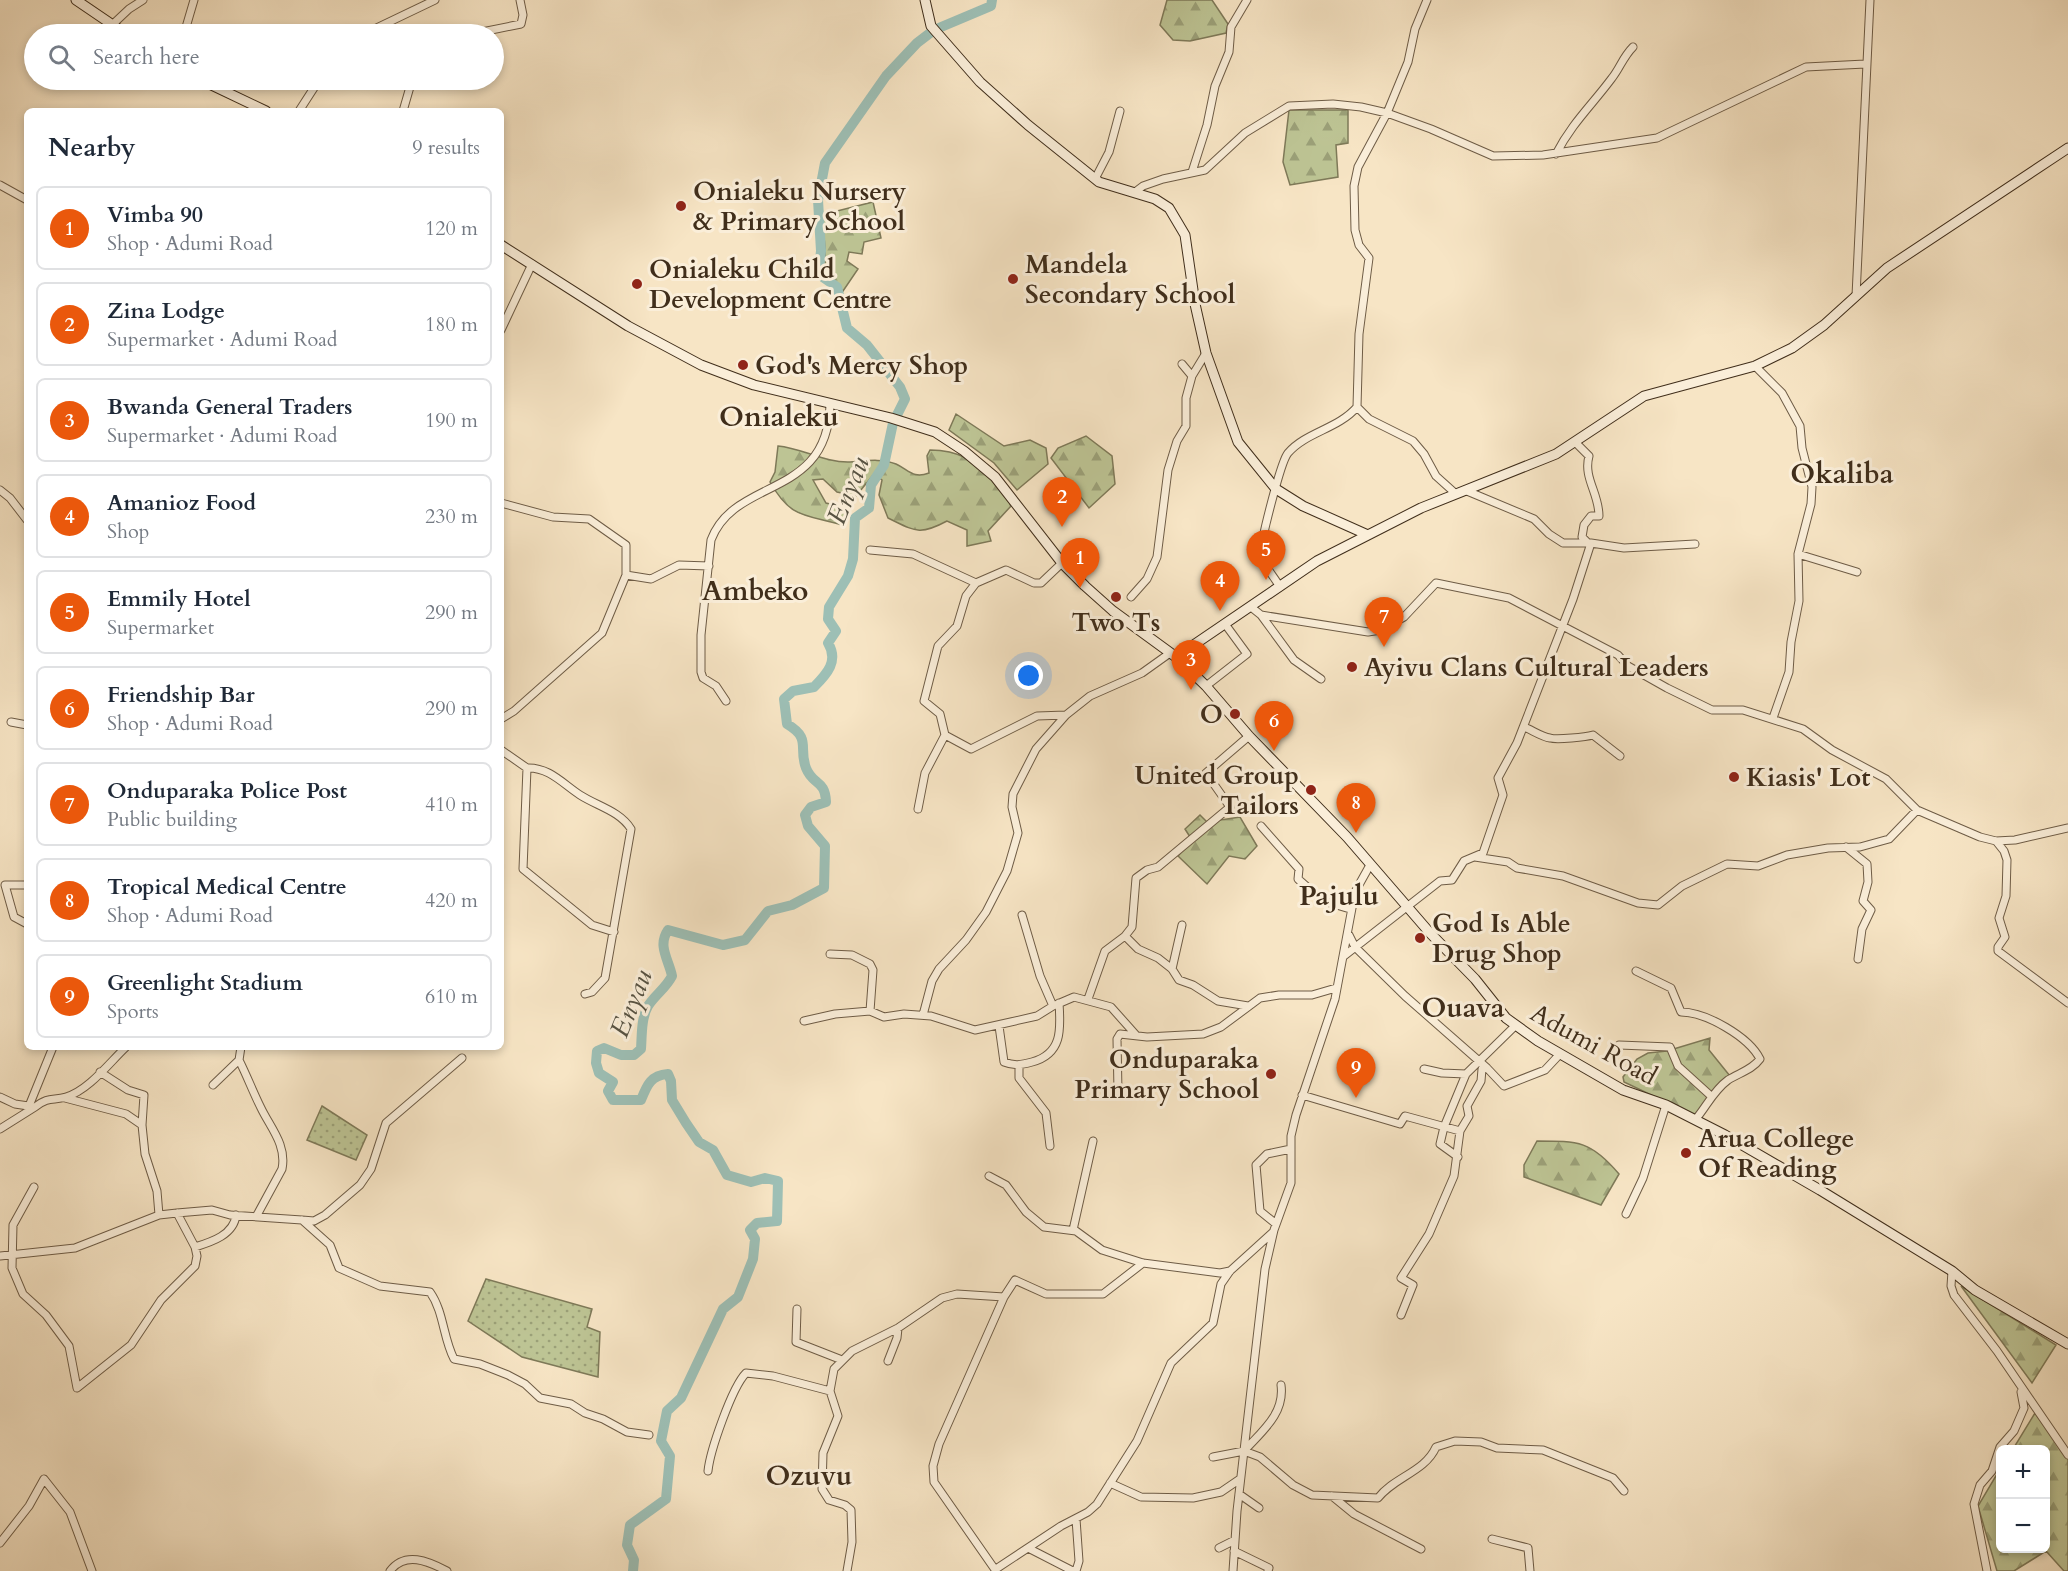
<!DOCTYPE html>
<html lang="en">
<head>
<meta charset="utf-8">
<style>
  :root { --surface:#fff; --page:#f2f2f3; --text:#1f2937; --muted:#747a83; --line:#e0e1e3; --accent:#ea580c }
  body { margin:0; font-family:Cardo,serif; background:var(--page); color:var(--text) }
  .controls { position:absolute; right:18px; bottom:18px; display:grid; overflow:hidden; border-radius:9px; box-shadow:0 3px 9px #0003 }
  .controls button { width:54px; height:54px; display:grid; place-items:center; padding:0; border:0; border-bottom:2px solid var(--line); background:var(--surface); color:var(--text); font:30px sans-serif }
  .you { position:absolute; left:1029px; top:676px; width:21px; height:21px; margin:-15px; border:4px solid #fff; border-radius:50%; background:#1a73e8; box-shadow:0 0 0 9px #1a73e833 }
  .badge { display:grid; place-items:center; width:39px; height:39px; border-radius:50%; background:var(--accent); color:#fff; font-size:20px; font-weight:700 }
  .pin { position:absolute; translate:-50% -50px; filter:drop-shadow(0 2px 3px #0008) }
  .pin::after { content:''; position:absolute; top:32px; width:21px; height:18px; background:inherit; clip-path:polygon(0 0,100% 0,50% 100%) }
  .list { margin:0; padding:0; list-style:none }
  h2 { display:flex; justify-content:space-between; align-items:center; height:78px; margin:0; padding:0 24px; font-size:26px }
  h2 small { font-size:20px; font-weight:400; color:var(--muted) }
  .list li { display:grid; grid-template-columns:39px 1fr auto; gap:18px; align-items:center; box-sizing:border-box; height:84px; margin:0 12px 12px; padding:0 12px; border:2px solid var(--line); border-radius:9px }
  .list b { display:block; font-size:22px; white-space:nowrap }
  .list p { margin:0; font-size:20px; white-space:nowrap; color:var(--muted) }
  .list em { font-size:20px; font-style:normal; color:var(--muted) }
  .icon { flex:none; width:33px; height:33px; fill:none; stroke:currentColor; stroke-width:2; stroke-linecap:round; stroke-linejoin:round }
  .map { position:relative; flex:none; width:2068px; height:1571px; overflow:hidden }
  .search { position:absolute; background:var(--surface); box-shadow:0 3px 9px #0003; left:24px; top:24px; width:480px; height:66px; display:flex; align-items:center; gap:15px; box-sizing:border-box; padding:0 21px; border-radius:33px; color:var(--muted); font-size:22px }
  .panel { position:absolute; background:var(--surface); box-shadow:0 3px 9px #0003; left:24px; top:108px; width:480px; height:942px; border-radius:9px }
  .map>svg:first-child { display:block }
</style>
</head>
<body>
<div class="map">
<svg width="2068" height="1571" viewBox="0 0 2068 1571">
  <defs>
    <pattern id="grass-dots" width="8" height="8" patternUnits="userSpaceOnUse" patternTransform="scale(1.5)"><rect width="8" height="8" fill="#bdc494"/><path d="M2 2h.1M6 6h.1" fill="none" stroke="#9ba078" stroke-width="1.8" stroke-linecap="round"/></pattern>
    <pattern id="forest-firs" width="22" height="20" patternUnits="userSpaceOnUse" patternTransform="scale(1.5)"><rect width="22" height="20" fill="#bdc494"/><path d="M5 1l3.5 6h-7zM16 11l3.5 6h-7z" fill="#9ba078"/></pattern>
  </defs>
  <rect width="100%" height="100%" fill="#f7e5c5"/>
  <filter id="stains"><feTurbulence type="fractalNoise" baseFrequency=".00333" numOctaves="4"/><feColorMatrix values="0 0 0 0 .2 0 0 0 0 .09 0 0 0 0 .02 0 0 0 .5 -.17"/></filter>
  <radialGradient id="worn" r=".72"><stop offset=".6" stop-color="#630" stop-opacity="0"/><stop offset="1" stop-color="#630" stop-opacity=".3"/></radialGradient>
  <path fill="url(#grass-dots)" stroke="#7e7958" stroke-width="1.5" d="M 322,1106 L 367,1135 L 356,1160 L 307,1140 Z
    M 486,1279 L 592,1309 L 587,1327 L 600,1332 L 598,1377 L 522,1357 L 468,1321 Z"/>
  <path fill="url(#forest-firs)" stroke="#7e7958" stroke-width="1.5" d="M 1167,0 L 1212,0 L 1228,24 L 1226,33 L 1190,41 L 1173,40 L 1160,25 Z
    M 1289,110 L 1348,110 L 1348,143 L 1336,145 L 1338,177 L 1290,185 L 1283,162 Z
    M 873,202 L 881,238 L 864,242 L 862,254 L 849,252 L 847,261 L 858,269 L 843,291 C 823,273 825,276 825,250 C 825,239 822,227 821,215 Z
    M 956,414 L 1004,446 L 1030,440 L 1046,448 L 1048,464 L 1017,490 L 994,463 L 949,430 Z
    M 1086,436 L 1112,456 L 1115,484 L 1089,508 L 1051,458 L 1058,448 Z
    M 778,446 C 802,448 825,463 850,462 C 865,461 881,458 896,464 C 909,470 913,479 929,473 L 927,456 L 930,450 C 959,450 976,461 995,482 C 1001,490 1008,496 1011,506 L 988,531 L 991,541 L 967,546 L 967,530 L 947,521 C 919,536 915,531 888,518 L 879,495 L 882,480 L 874,474 L 856,496 L 837,492 L 823,479 L 813,480 L 826,503 L 846,508 L 847,518 L 842,525 C 804,514 791,519 770,482 L 775,472 Z
    M 1200,815 L 1207,822 L 1240,817 L 1257,846 L 1245,859 L 1229,856 L 1207,884 L 1178,856 L 1192,840 L 1185,829 Z
    M 1710,1038 L 1709,1050 L 1730,1076 L 1699,1114 L 1693,1115 L 1624,1082 L 1623,1077 L 1637,1059 L 1648,1053 L 1667,1051 Z
    M 1537,1141 C 1579,1141 1591,1141 1619,1174 L 1601,1205 L 1524,1177 L 1524,1165 Z
    M 1961,1286 L 2056,1345 L 2032,1383 Z
    M 2035,1413 L 2068,1454 L 2068,1571 L 2064,1571 L 2046,1551 L 2014,1571 L 1997,1571 L 1978,1506 L 2000,1469 L 2000,1548 L 2046,1548 L 2046,1450 L 2013,1449 Z"/>
  <g fill="none" stroke-linecap="round" stroke-linejoin="round">
    <path stroke="#9dbfb5" stroke-width="10" d="M 633,1571 L 634,1560 L 627,1545 L 630,1525 L 666,1499 L 670,1456 L 661,1441 L 667,1411 L 681,1398 L 723,1309 L 738,1297 L 753,1259 L 755,1239 L 750,1230 L 757,1223 L 777,1221 L 778,1181 L 765,1178 L 751,1182 L 727,1175 L 713,1150 L 699,1142 L 686,1123 L 672,1100 L 671,1081 L 668,1074 C 651,1075 647,1085 641,1100 L 613,1100 L 608,1091 L 613,1082 L 599,1073 L 596,1063 L 597,1051 L 604,1048 L 621,1055 L 634,1055 L 641,1049 C 642,1035 641,1019 648,1006 C 655,995 666,988 672,976 C 669,960 657,946 668,930 L 723,945 L 745,940 L 768,911 L 792,905 L 824,888 L 825,846 L 808,826 L 805,815 L 811,807 L 826,802 C 825,779 813,786 806,768 C 798,747 812,739 787,724 L 784,699 L 793,691 L 814,687 C 827,674 839,661 828,643 L 836,631 L 828,619 L 829,607 L 848,576 L 853,559 L 855,518 L 869,508 L 871,485 L 884,465 L 893,423 L 905,399 L 900,387 L 867,345 L 847,328 L 837,287 L 824,278 L 819,269 L 821,251 L 818,200 L 825,163 L 886,76 L 917,43 L 934,30 L 991,6 L 992,0"/>
    <defs>
      <path id="street" d="M 112,25 L 129,9 L 143,0
        M 184,34 L 194,0
        M 364,34 L 435,0
        M 472,34 L 521,24 L 523,15 L 520,0
        M 299,111 L 319,80
        M 403,111 L 412,80
        M 1556,154 C 1572,123 1592,105 1612,78 C 1620,68 1623,57 1633,47
        M 1192,172 L 1207,125 L 1215,86 L 1229,52 L 1231,27 L 1247,0
        M 1095,179 L 1109,152 L 1120,111
        M 0,185 L 27,200
        M 1135,192 L 1143,186 L 1163,179 L 1205,170 L 1245,133 L 1289,106 L 1333,104 L 1361,107 L 1387,113 L 1431,129 L 1493,156 L 1543,155 L 1657,138 L 1806,67 L 1865,64
        M 1856,296 L 1870,0
        M 501,330 L 532,264
        M 1182,364 L 1192,376
        M 1755,366 L 1782,393 L 1800,426 L 1802,448 L 1812,487 L 1811,504 L 1798,554 L 1799,601 L 1791,642 L 1789,672 L 1773,718
        M 1357,407 L 1369,419 L 1413,441 L 1424,454 L 1436,476 L 1456,494
        M 1576,443 L 1589,456 C 1583,478 1599,493 1599,516 L 1591,516 L 1584,525 L 1582,537 L 1588,543
        M 0,490 L 10,498 L 27,520
        M 1467,491 L 1534,519 L 1549,534 L 1563,543 L 1591,543 L 1624,548 L 1695,544
        M 501,503 L 553,517 L 589,519 L 626,545 L 626,575
        M 870,550 L 913,554 L 976,583
        M 1798,554 L 1857,572
        M 1280,587 C 1275,578 1264,566 1261,555 C 1259,546 1281,461 1288,453 C 1306,432 1338,429 1357,407 L 1359,334 L 1369,258 L 1359,245 L 1355,230 L 1354,186 L 1358,167 L 1387,113 L 1408,62 L 1415,29 L 1427,0
        M 1131,597 L 1147,579 L 1157,557 L 1168,470 L 1177,441 L 1186,426 L 1186,398 L 1192,376 L 1206,353
        M 1251,607 L 1261,615 L 1368,632 L 1381,630 L 1404,617 L 1436,583 L 1509,598 L 1618,655 L 1628,666 L 1667,688 L 1712,710 L 1743,710 L 1803,729 L 1832,750 L 1886,779 L 1917,810 L 1980,837 L 1996,841 L 2015,840 L 2068,828
        M 1261,615 L 1294,660 L 1321,679
        M 1206,686 L 1247,654 L 1225,624
        M 726,701 L 716,686 L 703,678 L 701,672 L 701,635 L 711,540 C 735,476 829,500 830,403
        M 501,719 L 514,711 L 602,633 L 626,575 L 651,579 L 679,565 L 709,566
        M 11,722 L 27,725
        M 1524,727 C 1532,730 1542,737 1550,738 C 1557,740 1586,737 1593,735 L 1620,756
        M 945,735 L 971,749 L 1037,716 L 1066,715
        M 501,750 L 527,768 L 523,869 L 592,925 L 614,932
        M 527,768 C 549,767 563,784 580,795 C 597,806 620,811 631,829 L 605,978 L 592,992 L 585,994
        M 918,809 L 925,773 L 945,735 L 940,714 L 924,701 L 938,646 L 957,626 L 966,596 L 976,583 L 1006,570 L 1034,583 L 1041,583 L 1062,563
        M 1261,826 L 1299,869 L 1298,879 L 1323,901 L 1350,909
        M 1996,841 L 2004,851 L 2007,860 L 2006,896 L 1999,918 L 2005,937 L 1998,947 L 1998,951 L 2068,1003
        M 1846,847 L 1867,864 L 1868,882 L 1863,901 L 1871,910 L 1862,929 L 1858,959
        M 1475,857 L 1508,862 L 1517,868 L 1563,876 L 1638,903 L 1658,905 L 1682,886 L 1727,864 L 1758,866 L 1787,855 L 1828,848 L 1860,847 L 1889,839 L 1917,810
        M 27,885 L 5,885 L 14,917 L 27,924
        M 1022,915 L 1040,976 L 1053,1006
        M 1349,935 L 1355,947 L 1405,996 L 1487,1068
        M 1125,936 L 1138,949 L 1158,958 L 1172,969 L 1179,980 L 1193,985 L 1218,1001 L 1248,1006
        M 830,954 L 852,955 L 870,964 L 873,970 L 870,1011
        M 1344,956 L 1440,881 L 1452,880 L 1464,861 L 1483,853 L 1503,795 L 1498,778 L 1517,743 L 1573,599 L 1591,543
        M 1172,969 L 1182,925
        M 1636,971 L 1671,988 L 1681,1012 C 1706,1012 1749,1037 1760,1059 C 1752,1070 1739,1073 1728,1080 C 1713,1091 1707,1106 1695,1120
        M 1088,999 L 1105,951 L 1125,936 L 1132,927 L 1136,878 L 1147,870 L 1158,867 L 1230,807 L 1206,773 L 1249,736
        M 923,1015 L 932,981 L 939,969 L 966,940 L 986,912 L 1007,871 L 1018,833 L 1012,807 L 1013,794 L 1036,749 L 1066,715 L 1090,696 L 1142,673 L 1170,653
        M 804,1021 L 835,1014 L 870,1011 L 884,1017 L 904,1014 L 931,1016 L 975,1030 L 1037,1016 L 1053,1006 L 1074,997 L 1111,1007 L 1136,1035
        M 999,1026 L 1004,1062 C 1014,1066 1021,1065 1032,1062 C 1062,1054 1061,1030 1059,1003
        M 1619,1045 L 1670,1047 L 1678,1066 L 1711,1096
        M 239,1060 C 247,1076 253,1092 261,1108 C 270,1127 287,1145 282,1169 L 257,1215
        M 1019,1066 L 1019,1078 L 1046,1113 L 1050,1146
        M 1424,1069 L 1442,1073 L 1466,1074
        M 100,1072 L 128,1090 L 144,1095 L 142,1125
        M 213,1085 L 239,1060 L 241,1047
        M 1118,1092 L 1117,1039 L 1120,1034 L 1147,1037 L 1203,1034 L 1221,1027 L 1260,998 L 1279,995 L 1312,995 L 1336,988
        M 1302,1095 L 1400,1124 L 1405,1116 L 1460,1131
        M 0,1097 L 15,1104 L 35,1107 C 49,1096 53,1101 66,1097 C 89,1090 109,1063 126,1047
        M 65,1098 L 126,1114 L 142,1125 L 145,1154 L 157,1191 L 159,1215
        M 29,1106 L 53,1047
        M 0,1129 L 35,1107
        M 1458,1157 L 1440,1144 L 1444,1127 L 1466,1074 L 1516,1025
        M 989,1176 L 1006,1185 L 1026,1212 L 1044,1227 L 1076,1231 L 1102,1250 L 1143,1263 L 1220,1273 L 1230,1271
        M 34,1187 L 13,1225 L 12,1268 L 23,1294 L 46,1315 L 69,1346 L 77,1388 L 131,1345 L 161,1300 L 195,1266 L 197,1256 L 195,1247 L 177,1213
        M 1626,1214 L 1643,1178 L 1666,1105
        M 302,1220 L 330,1245 L 339,1268 L 380,1286 L 430,1292 C 444,1312 443,1338 454,1359 L 480,1364 L 508,1375 L 525,1384 L 540,1398 L 571,1404 L 585,1413 L 603,1419 L 627,1432 L 649,1435
        M 1276,1224 L 1260,1211 L 1256,1165 L 1267,1154 L 1291,1149
        M 1073,1230 L 1093,1141
        M 195,1247 C 211,1242 234,1235 236,1215
        M 0,1256 L 75,1248 L 159,1215 L 177,1213 L 212,1210 L 230,1215 L 302,1220 L 314,1221 L 325,1215 L 360,1185 L 371,1169 L 386,1123 L 462,1058
        M 1952,1271 L 1951,1286 L 1954,1295 L 1997,1351 L 2068,1455
        M 797,1309 L 796,1342 L 842,1360
        M 1401,1315 L 1413,1285 L 1401,1278 L 1429,1234 L 1454,1176 L 1460,1131 L 1469,1116 L 1467,1106 L 1481,1081 L 1482,1069 L 1487,1068 L 1504,1086 L 1545,1070 L 1560,1054
        M 888,1361 L 897,1338 L 898,1328
        M 1244,1451 C 1261,1432 1285,1414 1281,1385
        M 1213,1457 L 1244,1451 L 1260,1457 L 1293,1485 L 1312,1495 L 1378,1498 C 1394,1477 1425,1472 1436,1447 L 1455,1441 L 1481,1442 L 1497,1448 L 1543,1450 L 1613,1478 L 1624,1491
        M 708,1471 C 710,1451 732,1387 746,1373 L 773,1376 L 830,1391
        M 1110,1483 L 1141,1497 L 1193,1498 L 1221,1492 L 1240,1479
        M 1239,1494 L 1259,1508
        M 1332,1496 L 1354,1514 L 1421,1549
        M 1076,1519 L 1079,1561 L 1076,1571
        M 1492,1539 L 1528,1548 L 1530,1571
        M 0,1543 L 29,1506 L 44,1479 L 70,1512 L 92,1571
        M 1028,1548 L 1073,1571
        M 1219,1548 L 1235,1540
        M 1234,1551 L 1269,1568 L 1268,1571
        M 996,1569 L 1061,1526 L 1088,1512 L 1097,1504 L 1137,1441 L 1171,1363 L 1213,1323 L 1221,1284 L 1230,1271 L 1273,1232
        M 390,1571 C 405,1551 428,1561 447,1571
        M 847,1571 L 852,1542 L 851,1510 L 845,1505 L 829,1500 L 822,1489 L 823,1453 L 838,1416 L 830,1391 L 834,1369 L 852,1351 L 898,1328 L 942,1298 L 957,1294 L 1004,1297
        M 996,1571 L 934,1482 L 933,1466 L 939,1444 L 1004,1297 L 1015,1280 L 1046,1294 L 1103,1294 L 1143,1263
        M 1233,1571 L 1237,1511 L 1265,1269 L 1274,1230 L 1291,1183 L 1291,1136 L 1296,1115 L 1335,999 L 1355,892 L 1370,865
        M 1987,1571 L 1974,1504 L 1980,1485 L 1992,1471 L 2000,1447 L 2014,1431 L 2024,1408 L 2021,1392"/>
      <path id="secondary" d="M 76,0 L 126,34
        M 925,0 L 931,26 L 980,82 L 1028,125 L 1099,182 L 1155,199 L 1169,208 L 1185,235 L 1195,304 L 1206,353 L 1238,442 L 1276,489 L 1303,506 L 1368,535
        M 201,80 L 266,111
        M 501,245 L 628,326 L 701,365 L 754,385 L 891,418 L 935,432 L 964,451 L 995,477 L 1062,563 L 1085,586 L 1113,611 L 1176,657 L 1206,686 L 1249,736 L 1347,837 L 1430,933 L 1475,979 L 1506,1018 L 1538,1041 L 1623,1090 L 1666,1105 L 1725,1135 L 1820,1190 L 1952,1271 L 1975,1290 L 2068,1344
        M 1176,657 L 1317,561 L 1421,508 L 1556,454 L 1644,396 L 1755,366 L 1792,348 L 1824,325 L 1887,268 L 2068,148"/>
    </defs>
    <use href="#street" stroke="#6e5c46" stroke-width="9"/>
    <use href="#secondary" stroke="#402e1b" stroke-width="11"/>
    <use href="#street" stroke="#faeed9" stroke-width="7"/>
    <use href="#secondary" stroke="#faeed9" stroke-width="9"/>
  </g>
  <g fill="#8f2418" stroke="#faeed9" stroke-width="2">
    <circle cx="681" cy="206" r="6"/>
    <circle cx="1013" cy="279" r="6"/>
    <circle cx="637" cy="284" r="6"/>
    <circle cx="743" cy="365" r="6"/>
    <circle cx="1116" cy="597" r="6"/>
    <circle cx="1352" cy="667" r="6"/>
    <circle cx="1235" cy="714" r="6"/>
    <circle cx="1734" cy="777" r="6"/>
    <circle cx="1311" cy="790" r="6"/>
    <circle cx="1420" cy="938" r="6"/>
    <circle cx="1271" cy="1074" r="6"/>
    <circle cx="1686" cy="1153" r="6"/>
  </g>
  <g text-anchor="middle" stroke-width="6" stroke-linejoin="round" paint-order="stroke">
    <g font-size="26" font-weight="bold" fill="#402e1b" stroke="#faeed9" text-anchor="start">
      <text x="693" y="200">Onialeku Nursery<tspan x="693" dy="30">&amp; Primary School</tspan></text>
      <text x="1025" y="273">Mandela<tspan x="1025" dy="30">Secondary School</tspan></text>
      <text x="649" y="278">Onialeku Child<tspan x="649" dy="30">Development Centre</tspan></text>
      <text x="755" y="374">God's Mercy Shop</text>
      <text x="1116" y="631" text-anchor="middle">Two Ts</text>
      <text x="1364" y="676">Ayivu Clans Cultural Leaders</text>
      <text x="1223" y="723" text-anchor="end">O</text>
      <text x="1299" y="784" text-anchor="end">United Group<tspan x="1299" dy="30">Tailors</tspan></text>
      <text x="1746" y="786">Kiasis' Lot</text>
      <text x="1432" y="932">God Is Able<tspan x="1432" dy="30">Drug Shop</tspan></text>
      <text x="1259" y="1068" text-anchor="end">Onduparaka<tspan x="1259" dy="30">Primary School</tspan></text>
      <text x="1698" y="1147">Arua College<tspan x="1698" dy="30">Of Reading</tspan></text>
    </g>
    <g font-size="26" fill="#402e1b" stroke="#faeed9">
      <text transform="translate(1594 1044) rotate(29)" y="9">Adumi Road</text>
    </g>
    <g font-size="27" font-style="italic" fill="#575242" stroke="#faeed9">
      <text transform="translate(848 490) rotate(-68)" y="9">Enyau</text>
      <text transform="translate(631 1003) rotate(-68)" y="9">Enyau</text>
    </g>
    <g font-size="28" font-weight="bold" fill="#402e1b" stroke="#faeed9">
      <text x="779" y="426">Onialeku</text>
      <text x="1842" y="483">Okaliba</text>
      <text x="755" y="600">Ambeko</text>
      <text x="1339" y="905">Pajulu</text>
      <text x="1463" y="1017">Ouava</text>
      <text x="809" y="1485">Ozuvu</text>
    </g>
  </g>
  <rect width="100%" height="100%" filter="url(#stains)"/>
  <rect width="100%" height="100%" fill="url(#worn)"/>
</svg>
<div class="controls">
<button>+</button>
<button>−</button>
</div>
<div class="you"></div>
<div class="pin badge" style="left:1080px;top:588px">1</div>
<div class="pin badge" style="left:1062px;top:527px">2</div>
<div class="pin badge" style="left:1191px;top:690px">3</div>
<div class="pin badge" style="left:1220px;top:611px">4</div>
<div class="pin badge" style="left:1266px;top:580px">5</div>
<div class="pin badge" style="left:1274px;top:751px">6</div>
<div class="pin badge" style="left:1384px;top:647px">7</div>
<div class="pin badge" style="left:1356px;top:833px">8</div>
<div class="pin badge" style="left:1356px;top:1098px">9</div>
<div class="search"><svg class="icon" aria-label="search" viewBox="0 0 24 24"><circle cx="10" cy="10" r="6"/><path d="M15 15l6 6"/></svg>Search here</div>
<section class="panel">
<h2>Nearby<small>9 results</small></h2>
<ul class="list">
<li><span class="badge">1</span><div><b>Vimba 90</b><p>Shop · Adumi Road</p></div><em>120 m</em></li>
<li><span class="badge">2</span><div><b>Zina Lodge</b><p>Supermarket · Adumi Road</p></div><em>180 m</em></li>
<li><span class="badge">3</span><div><b>Bwanda General Traders</b><p>Supermarket · Adumi Road</p></div><em>190 m</em></li>
<li><span class="badge">4</span><div><b>Amanioz Food</b><p>Shop</p></div><em>230 m</em></li>
<li><span class="badge">5</span><div><b>Emmily Hotel</b><p>Supermarket</p></div><em>290 m</em></li>
<li><span class="badge">6</span><div><b>Friendship Bar</b><p>Shop · Adumi Road</p></div><em>290 m</em></li>
<li><span class="badge">7</span><div><b>Onduparaka Police Post</b><p>Public building</p></div><em>410 m</em></li>
<li><span class="badge">8</span><div><b>Tropical Medical Centre</b><p>Shop · Adumi Road</p></div><em>420 m</em></li>
<li><span class="badge">9</span><div><b>Greenlight Stadium</b><p>Sports</p></div><em>610 m</em></li>
</ul>
</section>
</div>
</body>
</html>
